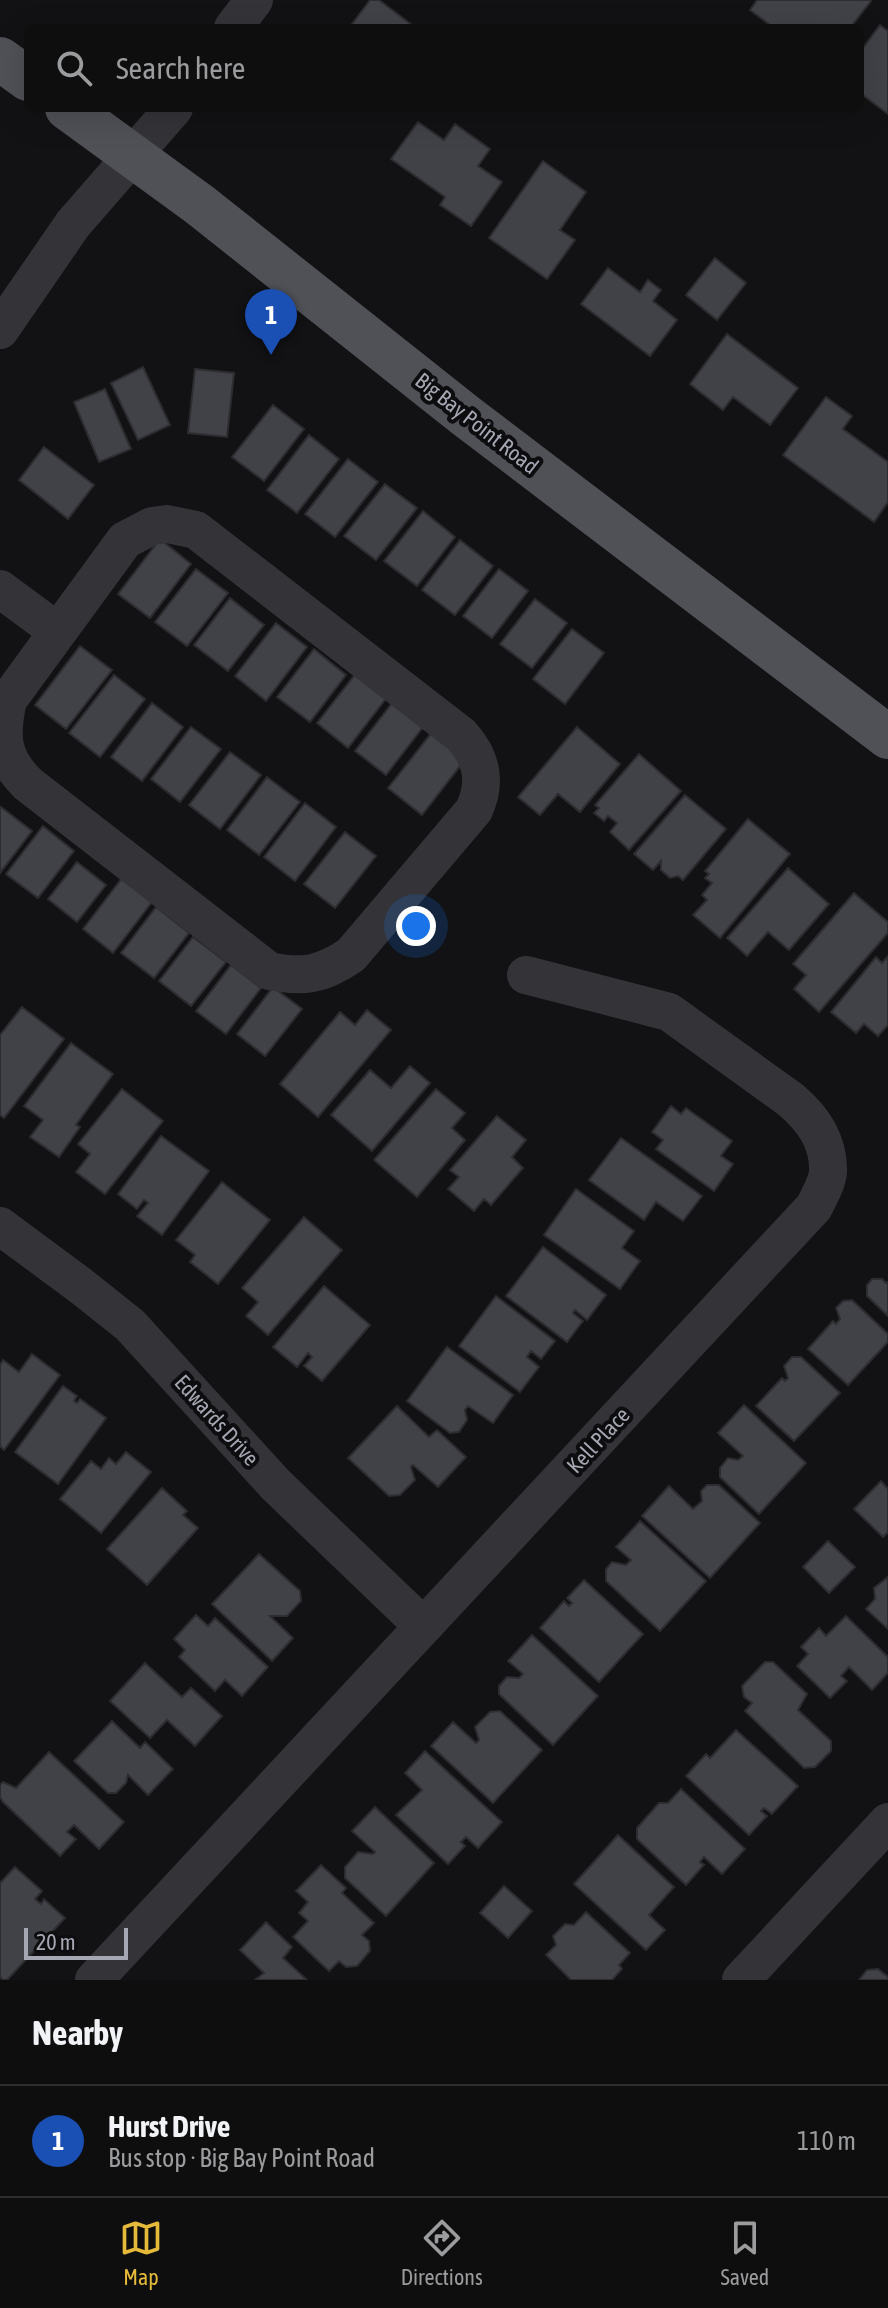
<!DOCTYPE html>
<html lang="en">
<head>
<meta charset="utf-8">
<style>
  :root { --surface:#0e0e0f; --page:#171718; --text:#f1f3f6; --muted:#9b9c9e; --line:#2e2e2f; --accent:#e5b939 }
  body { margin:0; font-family:"Asap Condensed",sans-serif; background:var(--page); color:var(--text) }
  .scale { position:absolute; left:24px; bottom:20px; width:104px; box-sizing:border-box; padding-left:8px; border:4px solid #a5a8b3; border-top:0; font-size:22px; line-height:28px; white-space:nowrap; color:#a5a8b3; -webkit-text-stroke:6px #0d0d0f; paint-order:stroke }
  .you { position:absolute; left:416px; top:926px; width:28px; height:28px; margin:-20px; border:6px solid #fff; border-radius:50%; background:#1a73e8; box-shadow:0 0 0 12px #1a73e833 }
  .badge { display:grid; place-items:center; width:52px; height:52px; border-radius:50%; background:var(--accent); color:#fff; font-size:26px; font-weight:700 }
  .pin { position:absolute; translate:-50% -66px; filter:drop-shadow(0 2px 4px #0008) }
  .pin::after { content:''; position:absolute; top:42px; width:28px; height:24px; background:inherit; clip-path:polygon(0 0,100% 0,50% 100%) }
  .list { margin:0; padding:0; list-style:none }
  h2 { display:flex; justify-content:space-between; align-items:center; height:104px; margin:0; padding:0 32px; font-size:34px }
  h2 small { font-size:26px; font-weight:400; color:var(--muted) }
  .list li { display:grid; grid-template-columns:52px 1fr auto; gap:24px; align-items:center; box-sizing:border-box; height:112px; padding:0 32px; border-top:2px solid var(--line) }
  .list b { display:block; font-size:30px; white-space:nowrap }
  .list p { margin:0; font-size:26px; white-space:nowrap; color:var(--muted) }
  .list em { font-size:26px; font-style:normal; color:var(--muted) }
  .icon { flex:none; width:44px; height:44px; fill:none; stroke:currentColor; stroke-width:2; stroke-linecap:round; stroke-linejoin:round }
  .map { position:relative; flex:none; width:888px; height:1980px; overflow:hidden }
  .search { position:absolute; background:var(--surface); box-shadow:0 8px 32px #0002; left:24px; right:24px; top:24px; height:88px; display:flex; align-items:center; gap:20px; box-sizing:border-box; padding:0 28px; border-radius:12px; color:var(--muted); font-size:30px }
  .sheet { height:216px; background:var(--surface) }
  nav { display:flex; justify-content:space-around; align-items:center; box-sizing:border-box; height:112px; border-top:2px solid var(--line); background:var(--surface); font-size:22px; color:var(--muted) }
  nav a { display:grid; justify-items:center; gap:4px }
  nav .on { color:var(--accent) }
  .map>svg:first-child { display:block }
</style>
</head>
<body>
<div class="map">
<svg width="888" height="1980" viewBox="0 0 888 1980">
  <rect width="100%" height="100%" fill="#121214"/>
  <path fill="#414247" stroke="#2d2c30" stroke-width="2" d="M 370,0 L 379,0 L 416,28 L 349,28 Z
    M 757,0 L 870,0 L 871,1 L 850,28 L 774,28 L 750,10 Z
    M 880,25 L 888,31 L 888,114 L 860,93 L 860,52 Z
    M 418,122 L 444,140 L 455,124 L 490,149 L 478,166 L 502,182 L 471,226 L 440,205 L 445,197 L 391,159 Z
    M 543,161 L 586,192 L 560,230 L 575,240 L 547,279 L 489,238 Z
    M 715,258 L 746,283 L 717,320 L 686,295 Z
    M 608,268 L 640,292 L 648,280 L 661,290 L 653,301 L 677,320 L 650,356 L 581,304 Z
    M 727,334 L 798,388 L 770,425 L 733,397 L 723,410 L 690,384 Z
    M 143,367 L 170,425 L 138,440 L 111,383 Z
    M 195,369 L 234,373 L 227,437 L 188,433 Z
    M 105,389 L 131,449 L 99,462 L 74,402 Z
    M 826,397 L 852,416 L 843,429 L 888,462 L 888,502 L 874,522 L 783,455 Z
    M 273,405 L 304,429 L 264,481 L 232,457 Z
    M 309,435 L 339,459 L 297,513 L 267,490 Z
    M 44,447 L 94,485 L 68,519 L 19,480 Z
    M 348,459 L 378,482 L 335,537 L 305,514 Z
    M 385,484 L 417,508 L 376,560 L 344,536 Z
    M 423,511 L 455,537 L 417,586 L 384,561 Z
    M 160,539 L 191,564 L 150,618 L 118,594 Z
    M 460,540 L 493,566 L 455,615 L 422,590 Z
    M 196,569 L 228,593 L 187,646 L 155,622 Z
    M 499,569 L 528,591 L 492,638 L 463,616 Z
    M 230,598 L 264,625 L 228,671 L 194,645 Z
    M 535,599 L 567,623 L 532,668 L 500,644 Z
    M 276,623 L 307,647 L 266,701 L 235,676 Z
    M 572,629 L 604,653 L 565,704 L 533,679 Z
    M 80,646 L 112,670 L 66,729 L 35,705 Z
    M 314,649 L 346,675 L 310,722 L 277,697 Z
    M 357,672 L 388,696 L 348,748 L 317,723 Z
    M 114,675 L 145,699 L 100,757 L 69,733 Z
    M 396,698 L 427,722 L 386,775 L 355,751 Z
    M 152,703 L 183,727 L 142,781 L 111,757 Z
    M 191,727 L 221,749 L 180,802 L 151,779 Z
    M 577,727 L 620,764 L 580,812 L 558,794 L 540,815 L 518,797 Z
    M 433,731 L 467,757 L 422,815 L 388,788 Z
    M 230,752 L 261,775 L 220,829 L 189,805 Z
    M 639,754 L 681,791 L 629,850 L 610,832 L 617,823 L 608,816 L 604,821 L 594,813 L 599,808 L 595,805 Z
    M 267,777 L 300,802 L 259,855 L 227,830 Z
    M 685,795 L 726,829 L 683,880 L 678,876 L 670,878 L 661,870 L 661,861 L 653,870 L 634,854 Z
    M 305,803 L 336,827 L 295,881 L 264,857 Z
    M 1,807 L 32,831 L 0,873 L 0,808 Z
    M 748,819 L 790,854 L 720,938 L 693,915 L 707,900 L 702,895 L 712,883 L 705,878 L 709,874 L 705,871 Z
    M 43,826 L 74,851 L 38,898 L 6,874 Z
    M 345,832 L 376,856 L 335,908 L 304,884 Z
    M 77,862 L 106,885 L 77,922 L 48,899 Z
    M 788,868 L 829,904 L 789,950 L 768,932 L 747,956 L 727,938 Z
    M 122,878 L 152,902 L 113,953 L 83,929 Z
    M 854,893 L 888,922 L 888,933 L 819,1012 L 794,989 L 806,975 L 793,964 Z
    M 156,907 L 189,933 L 154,978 L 121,953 Z
    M 193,937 L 226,962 L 191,1006 L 159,981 Z
    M 888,956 L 888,1025 L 878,1036 L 864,1024 L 856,1033 L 831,1012 L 876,957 L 882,963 Z
    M 231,965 L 261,988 L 226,1034 L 196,1011 Z
    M 273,987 L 302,1009 L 265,1056 L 237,1034 Z
    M 22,1007 L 64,1039 L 4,1118 L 0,1115 L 0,1035 Z
    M 367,1010 L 391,1030 L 318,1117 L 280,1084 L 340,1012 L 355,1025 Z
    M 71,1043 L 113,1074 L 76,1125 L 80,1127 L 59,1157 L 30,1137 L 43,1120 L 24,1106 Z
    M 410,1066 L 430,1083 L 372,1151 L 331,1115 L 370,1070 L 391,1088 Z
    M 122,1089 L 163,1121 L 105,1194 L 76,1172 L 90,1154 L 78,1144 Z
    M 436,1089 L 465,1113 L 452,1128 L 465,1140 L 417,1197 L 374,1160 Z
    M 671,1106 L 681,1114 L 686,1108 L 732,1141 L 721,1156 L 733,1164 L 714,1191 L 656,1149 L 663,1140 L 652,1132 Z
    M 497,1116 L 526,1140 L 512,1157 L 523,1168 L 491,1205 L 484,1199 L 474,1211 L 448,1189 L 459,1177 L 450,1170 Z
    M 161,1136 L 209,1171 L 162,1235 L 137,1216 L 148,1203 L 144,1200 L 137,1209 L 118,1194 Z
    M 621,1138 L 702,1196 L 683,1221 L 656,1202 L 644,1220 L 589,1180 Z
    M 222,1182 L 270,1220 L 218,1284 L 190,1262 L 195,1255 L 176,1240 Z
    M 576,1189 L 634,1231 L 622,1248 L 640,1261 L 620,1289 L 544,1235 Z
    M 304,1217 L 342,1250 L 268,1335 L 246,1316 L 258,1302 L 242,1288 Z
    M 543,1247 L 606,1295 L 587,1320 L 575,1310 L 573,1313 L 583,1321 L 567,1342 L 506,1296 Z
    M 872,1279 L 882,1279 L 886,1283 L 888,1282 L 888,1316 L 867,1296 L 867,1285 Z
    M 324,1286 L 370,1325 L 322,1381 L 304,1366 L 312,1357 L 308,1353 L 297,1367 L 273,1347 Z
    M 496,1296 L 555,1341 L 541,1359 L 531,1351 L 527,1357 L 539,1367 L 520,1392 L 459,1346 Z
    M 852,1300 L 888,1334 L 888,1342 L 848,1385 L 808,1349 L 833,1321 L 836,1324 L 840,1319 L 836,1308 L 843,1301 Z
    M 447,1347 L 513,1395 L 493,1423 L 468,1406 L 465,1410 L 467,1420 L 459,1432 L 450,1433 L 407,1401 Z
    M 32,1354 L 60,1375 L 4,1450 L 0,1446 L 0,1365 L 3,1360 L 19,1372 Z
    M 792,1357 L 801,1357 L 840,1393 L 794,1441 L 756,1406 L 782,1378 L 785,1381 L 788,1378 L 784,1366 Z
    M 63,1386 L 77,1396 L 74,1401 L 77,1403 L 80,1399 L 106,1418 L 58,1484 L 15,1452 Z
    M 744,1405 L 806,1463 L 759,1514 L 720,1477 L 720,1468 L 728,1458 L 738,1460 L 743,1456 L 718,1433 Z
    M 397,1406 L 429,1437 L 437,1430 L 466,1457 L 438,1487 L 413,1465 L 411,1467 L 415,1480 L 400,1495 L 389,1496 L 348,1458 Z
    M 126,1452 L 151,1472 L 101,1533 L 60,1499 L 91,1461 L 101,1469 L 109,1458 L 116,1464 Z
    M 881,1481 L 888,1489 L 888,1532 L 883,1537 L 854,1509 Z
    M 707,1485 L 719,1485 L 760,1523 L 710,1578 L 642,1516 L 669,1486 L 693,1509 L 702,1501 L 701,1491 Z
    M 162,1488 L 187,1511 L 183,1515 L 198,1528 L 147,1585 L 107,1549 Z
    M 640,1521 L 706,1581 L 660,1631 L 606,1581 L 606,1569 L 612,1562 L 626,1565 L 631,1560 L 616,1547 Z
    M 828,1541 L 855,1567 L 829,1593 L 803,1567 Z
    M 259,1554 L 300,1591 L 301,1601 L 287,1616 L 270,1616 L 293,1638 L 272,1661 L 212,1604 Z
    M 888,1577 L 888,1629 L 866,1609 L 875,1599 L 874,1588 Z
    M 584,1580 L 643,1634 L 599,1682 L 540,1628 L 564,1601 L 569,1606 L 572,1603 L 567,1598 Z
    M 196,1615 L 208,1626 L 215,1618 L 268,1667 L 242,1696 L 225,1680 L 215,1691 L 179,1657 L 185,1650 L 174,1639 Z
    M 846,1616 L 888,1657 L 888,1673 L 872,1690 L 849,1667 L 841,1676 L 847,1681 L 830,1698 L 797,1666 L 808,1654 L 801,1647 L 819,1628 L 826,1636 Z
    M 532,1635 L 598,1696 L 553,1745 L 499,1694 L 499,1686 L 507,1677 L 519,1678 L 523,1674 L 508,1661 Z
    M 765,1662 L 773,1662 L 807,1694 L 798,1710 L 831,1741 L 831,1751 L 815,1767 L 804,1768 L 745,1711 L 752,1703 L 744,1697 L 742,1686 Z
    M 145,1663 L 182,1697 L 191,1688 L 222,1716 L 195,1746 L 167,1720 L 150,1738 L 110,1701 Z
    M 500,1711 L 542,1750 L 493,1803 L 431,1746 L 453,1722 L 476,1743 L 479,1740 L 475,1727 L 490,1712 Z
    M 112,1721 L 140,1748 L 145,1742 L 173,1769 L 148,1795 L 128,1775 L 126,1783 L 116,1793 L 108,1793 L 74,1761 Z
    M 736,1730 L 798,1786 L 772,1814 L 764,1808 L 761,1811 L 767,1816 L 749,1835 L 686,1776 L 706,1754 L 710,1758 Z
    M 425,1751 L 502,1822 L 478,1848 L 466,1837 L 461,1842 L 465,1846 L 448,1864 L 396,1815 L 422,1790 L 405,1773 Z
    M 49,1752 L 124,1822 L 99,1849 L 74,1825 L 67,1832 L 76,1839 L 60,1856 L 3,1802 L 0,1797 L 0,1785 L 3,1782 L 16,1788 Z
    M 681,1789 L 745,1849 L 722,1874 L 704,1857 L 700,1862 L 704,1865 L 686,1885 L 637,1839 L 637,1828 L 659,1803 L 668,1803 Z
    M 375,1807 L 434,1863 L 386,1916 L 345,1878 L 345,1867 L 358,1852 L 373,1854 L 375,1852 L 352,1831 Z
    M 618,1835 L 674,1887 L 649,1915 L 665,1930 L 646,1950 L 574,1884 Z
    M 321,1865 L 346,1888 L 342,1893 L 374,1923 L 362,1935 L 369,1941 L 370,1951 L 357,1966 L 346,1967 L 339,1961 L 329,1971 L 293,1937 L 308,1921 L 299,1913 L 308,1902 L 296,1891 Z
    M 15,1867 L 42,1891 L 35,1899 L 41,1904 L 44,1899 L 65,1918 L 7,1980 L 3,1980 L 0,1977 L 0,1883 Z
    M 504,1886 L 532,1911 L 508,1938 L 480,1913 Z
    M 586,1912 L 630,1953 L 619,1965 L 622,1969 L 612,1980 L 571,1980 L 546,1955 L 556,1945 L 553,1936 L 565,1924 L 574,1925 Z
    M 266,1922 L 292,1947 L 283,1958 L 307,1980 L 255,1980 L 264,1973 L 240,1950 Z
    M 878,1969 L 888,1977 L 888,1980 L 859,1980 L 867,1970 Z"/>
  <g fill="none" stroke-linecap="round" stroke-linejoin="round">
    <path stroke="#343438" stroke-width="38" d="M 233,28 L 254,0
      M 0,330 L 73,224 L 174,108
      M 167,524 L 196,530 L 461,735 C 482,758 487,781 474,810 L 351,955 C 322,975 303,978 269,971 L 28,784 C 1,758 0,736 8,700 L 125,540 L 152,526 Z
      M 0,589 L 57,631
      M 0,1226 L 81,1286 L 130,1325 L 276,1485 L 423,1626
      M 94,1980 L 814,1207 C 819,1197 827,1183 828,1172 C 829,1141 813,1119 791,1100 L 669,1012 L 526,975
      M 741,1980 L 888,1822"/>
    <path stroke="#505157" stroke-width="44" d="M 0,59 L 28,79
      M 67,108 L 200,205 L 466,416 L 888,737"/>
  </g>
  <g text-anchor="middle" stroke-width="8" stroke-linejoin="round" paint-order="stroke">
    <g font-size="22" fill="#a5a8b3" stroke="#0d0d0f">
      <text transform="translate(477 423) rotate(38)" y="8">Big Bay Point Road</text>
      <text transform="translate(217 1420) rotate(48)" y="8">Edwards Drive</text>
      <text transform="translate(598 1440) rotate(-47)" y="8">Kell Place</text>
    </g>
  </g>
</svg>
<div class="scale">20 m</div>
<div class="you"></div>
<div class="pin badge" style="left:271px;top:355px;background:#1a4fb4">1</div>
<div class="search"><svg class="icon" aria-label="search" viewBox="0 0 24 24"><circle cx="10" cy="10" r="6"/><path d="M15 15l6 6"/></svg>Search here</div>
</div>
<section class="sheet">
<h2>Nearby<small></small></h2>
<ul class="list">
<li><span class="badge" style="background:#1a4fb4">1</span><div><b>Hurst Drive</b><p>Bus stop · Big Bay Point Road</p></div><em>110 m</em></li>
</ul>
</section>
<nav>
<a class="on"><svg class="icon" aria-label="map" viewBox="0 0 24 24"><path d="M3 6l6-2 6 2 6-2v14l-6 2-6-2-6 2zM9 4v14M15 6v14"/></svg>Map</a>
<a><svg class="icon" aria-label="directions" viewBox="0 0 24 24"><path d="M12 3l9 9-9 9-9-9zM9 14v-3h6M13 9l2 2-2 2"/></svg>Directions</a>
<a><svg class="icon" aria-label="saved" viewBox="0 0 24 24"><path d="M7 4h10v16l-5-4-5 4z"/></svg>Saved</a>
</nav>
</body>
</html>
